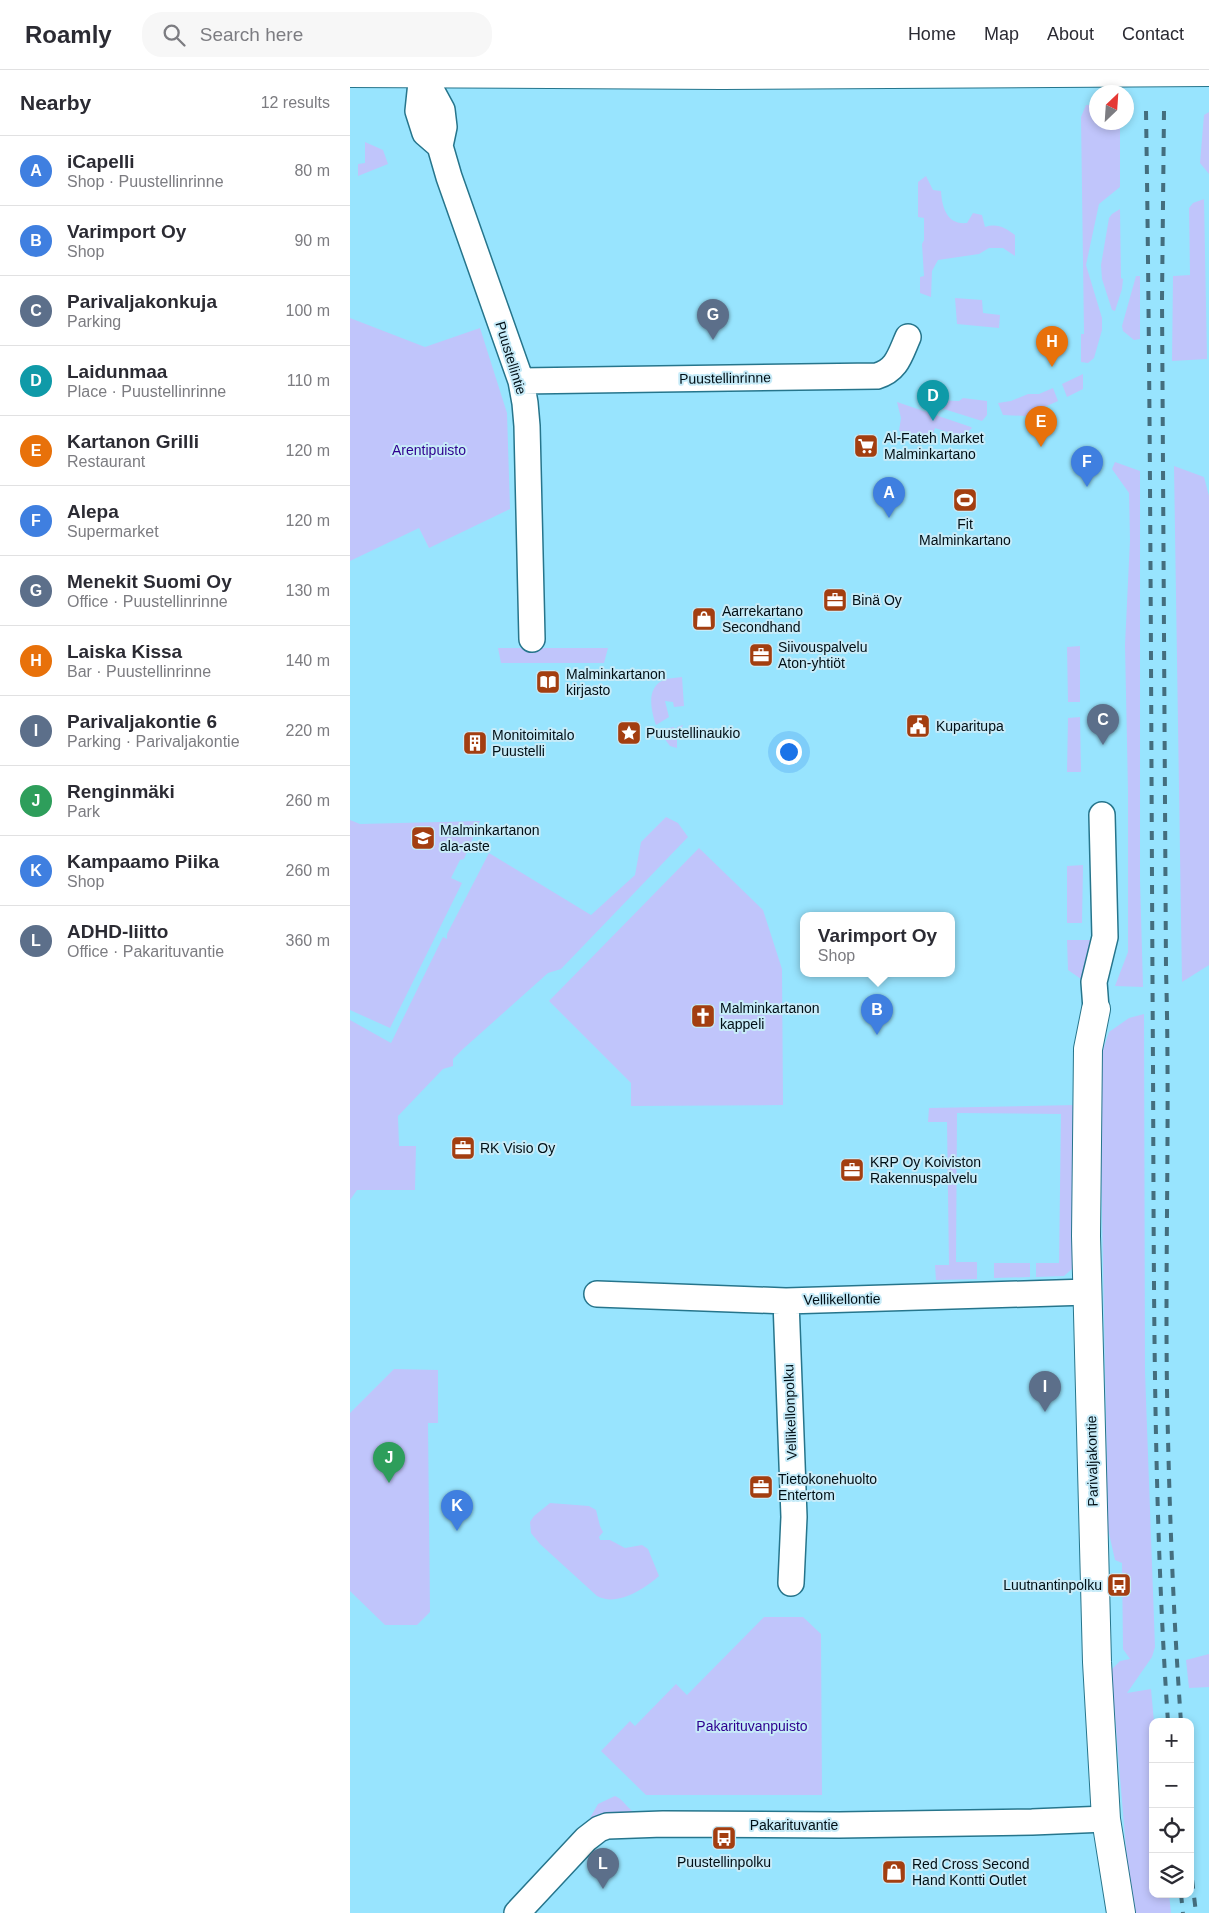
<!DOCTYPE html>
<html lang="en">
<head>
<meta charset="utf-8">
<style>
  :root { --surface:#fff; --page:#f7f7f7; --text:#2b2b33; --muted:#7c7c81; --line:#e1e1e2; --accent:#a33e10 }
  body { margin:0; font-family:Arial,sans-serif; background:var(--page); color:var(--text) }
  .controls { position:absolute; right:15px; bottom:15px; display:grid; overflow:hidden; border-radius:10px; box-shadow:0 2px 8px #0003 }
  .controls button { width:45px; height:45px; display:grid; place-items:center; padding:0; border:0; border-bottom:1px solid var(--line); background:var(--surface); color:var(--text); font:25px sans-serif }
  .compass { position:absolute; left:739px; top:15px; width:45px; height:45px; border-radius:50%; background:var(--surface); box-shadow:0 2px 8px #0003; rotate:25deg }
  .you { position:absolute; left:438px; top:681px; width:18px; height:18px; margin:-12px; border:4px solid #fff; border-radius:50%; background:#1a73e8; box-shadow:0 0 0 8px #1a73e833 }
  .badge { display:grid; place-items:center; width:32px; height:32px; border-radius:50%; background:var(--accent); color:#fff; font-size:16px; font-weight:700 }
  .pin { position:absolute; translate:-50% -41px; filter:drop-shadow(0 1px 2px #0008) }
  .pin::after { content:''; position:absolute; top:26px; width:18px; height:15px; background:inherit; clip-path:polygon(0 0,100% 0,50% 100%) }
  .popup { position:absolute; left:450px; top:842px; width:155px; height:65px; box-sizing:border-box; display:grid; place-content:center; border-radius:10px; background:var(--surface); filter:drop-shadow(0 1px 4px #0005); font-size:16px; white-space:nowrap; color:var(--muted) }
  .popup b { font-size:19px; color:var(--text) }
  .popup::after { content:''; position:absolute; left:50%; top:100%; margin-left:-10px; border:10px solid transparent; border-top-color:var(--surface) }
  .list { margin:0; padding:0; list-style:none }
  h2 { display:flex; justify-content:space-between; align-items:center; height:65px; margin:0; padding:0 20px; font-size:21px }
  h2 small { font-size:16px; font-weight:400; color:var(--muted) }
  .list li { display:grid; grid-template-columns:32px 1fr auto; gap:15px; align-items:center; box-sizing:border-box; height:70px; padding:0 20px; border-top:1px solid var(--line) }
  .list b { display:block; font-size:19px; white-space:nowrap }
  .list p { margin:0; font-size:16px; white-space:nowrap; color:var(--muted) }
  .list em { font-size:16px; font-style:normal; color:var(--muted) }
  .icon { flex:none; width:28px; height:28px; fill:none; stroke:currentColor; stroke-width:2; stroke-linecap:round; stroke-linejoin:round }
  .map { position:relative; flex:none; width:859px; height:1843px; overflow:hidden }
  header { display:flex; align-items:center; gap:30px; box-sizing:border-box; height:70px; padding:0 25px; background:var(--surface); border-bottom:1px solid var(--line) }
  header strong { font-size:24px }
  nav { display:flex; gap:28px; margin-inline-start:auto; font-size:18px }
  .search { width:350px; height:45px; background:var(--page); display:flex; align-items:center; gap:12px; box-sizing:border-box; padding:0 18px; border-radius:20px; color:var(--muted); font-size:19px }
  main { display:flex }
  aside { flex:1; background:var(--surface) }
  .map>svg:first-child { display:block }
</style>
</head>
<body>
<header>
<strong>Roamly</strong>
<div class="search"><svg class="icon" aria-label="search" viewBox="0 0 24 24"><circle cx="10" cy="10" r="6"/><path d="M15 15l6 6"/></svg>Search here</div>
<nav><a>Home</a><a>Map</a><a>About</a><a>Contact</a></nav>
</header>
<main>
<aside>
<h2>Nearby<small>12 results</small></h2>
<ul class="list">
<li><span class="badge" style="background:#3f7fe0">A</span><div><b>iCapelli</b><p>Shop · Puustellinrinne</p></div><em>80 m</em></li>
<li><span class="badge" style="background:#3f7fe0">B</span><div><b>Varimport Oy</b><p>Shop</p></div><em>90 m</em></li>
<li><span class="badge" style="background:#5c6f8a">C</span><div><b>Parivaljakonkuja</b><p>Parking</p></div><em>100 m</em></li>
<li><span class="badge" style="background:#0f9aa8">D</span><div><b>Laidunmaa</b><p>Place · Puustellinrinne</p></div><em>110 m</em></li>
<li><span class="badge" style="background:#e8710a">E</span><div><b>Kartanon Grilli</b><p>Restaurant</p></div><em>120 m</em></li>
<li><span class="badge" style="background:#3f7fe0">F</span><div><b>Alepa</b><p>Supermarket</p></div><em>120 m</em></li>
<li><span class="badge" style="background:#5c6f8a">G</span><div><b>Menekit Suomi Oy</b><p>Office · Puustellinrinne</p></div><em>130 m</em></li>
<li><span class="badge" style="background:#e8710a">H</span><div><b>Laiska Kissa</b><p>Bar · Puustellinrinne</p></div><em>140 m</em></li>
<li><span class="badge" style="background:#5c6f8a">I</span><div><b>Parivaljakontie 6</b><p>Parking · Parivaljakontie</p></div><em>220 m</em></li>
<li><span class="badge" style="background:#2e9e5b">J</span><div><b>Renginmäki</b><p>Park</p></div><em>260 m</em></li>
<li><span class="badge" style="background:#3f7fe0">K</span><div><b>Kampaamo Piika</b><p>Shop</p></div><em>260 m</em></li>
<li><span class="badge" style="background:#5c6f8a">L</span><div><b>ADHD-liitto</b><p>Office · Pakarituvantie</p></div><em>360 m</em></li>
</ul>
</aside>
<div class="map">
<svg width="859" height="1843" viewBox="0 0 859 1843">
  <rect width="100%" height="100%" fill="#98e4fe"/>
  <path fill="#c0c5fb" d="M 736,35 L 746,35 L 746,52 L 770,53 L 770,117 L 749,134 L 736,195 L 752,248 L 752,260 L 744,288 L 738,293 L 731,292 L 731,264 L 734,264 L 731,47 Z
    M 859,42 L 859,104 L 850,93 L 854,45 Z
    M 15,72 L 33,80 L 38,94 L 8,106 L 8,94 L 15,93 Z
    M 576,106 L 583,120 L 591,121 C 592,138 597,155 617,153 L 623,143 L 632,145 L 635,157 C 648,153 655,158 665,165 L 665,186 L 653,178 L 639,178 L 629,184 L 588,190 L 582,201 L 581,227 L 570,223 L 570,207 L 574,206 L 572,174 L 574,170 L 574,148 L 568,147 L 568,112 Z
    M 854,129 L 857,289 L 822,291 L 823,206 L 840,205 L 839,138 L 843,133 Z
    M 770,139 L 771,208 L 773,209 L 772,219 L 765,241 L 762,240 L 752,209 L 751,195 L 759,148 L 762,144 Z
    M 786,206 L 790,206 L 790,269 L 784,270 L 773,261 L 772,256 Z
    M 605,228 L 632,230 L 633,243 L 650,245 L 649,258 L 607,254 Z
    M 0,248 L 75,277 L 130,258 L 157,343 L 160,439 L 79,478 L 69,458 L 0,491 Z
    M 733,304 L 733,319 L 717,327 L 712,314 Z
    M 703,318 L 708,331 L 675,346 L 653,345 L 648,333 L 661,331 L 678,324 L 689,324 Z
    M 613,328 L 637,331 L 637,345 L 632,351 L 578,334 L 578,330 L 609,331 Z
    M 547,332 L 621,357 L 622,358 L 613,367 L 585,358 L 581,370 L 549,361 L 551,348 Z
    M 765,392 L 790,401 L 790,810 L 793,917 L 765,916 L 778,882 L 778,721 L 775,575 L 780,470 L 779,423 L 762,399 Z
    M 824,396 L 854,407 L 859,426 L 859,895 L 832,912 Z
    M 730,576 L 730,632 L 718,632 L 717,577 Z
    M 148,578 L 258,578 L 254,593 L 151,593 Z
    M 332,607 L 334,636 L 324,637 L 323,632 L 315,631 L 319,647 L 306,655 C 301,640 295,616 316,609 C 320,608 327,608 332,607 Z
    M 730,647 L 731,702 L 717,702 L 718,648 Z
    M 333,655 L 327,669 L 327,678 L 320,676 L 308,660 L 324,657 L 325,661 L 327,661 L 327,657 Z
    M 316,747 L 328,753 L 338,767 L 211,899 L 198,903 L 113,979 L 103,989 L 103,996 L 93,999 L 48,1046 L 49,1076 L 66,1076 L 65,1120 L 7,1120 L 0,1130 L 0,950 L 41,973 L 93,867 L 97,869 L 97,864 L 139,783 L 241,845 L 285,805 L 291,772 Z
    M 0,750 L 10,754 L 130,751 L 114,789 L 110,790 L 101,808 L 112,813 L 40,958 L 0,940 Z
    M 349,778 L 413,840 L 432,899 L 433,1035 L 281,1036 L 281,1013 L 199,931 Z
    M 733,795 L 732,853 L 717,853 L 717,796 Z
    M 717,870 L 741,870 L 741,888 L 731,909 L 718,900 Z
    M 794,944 L 795,1302 L 805,1577 L 802,1587 L 777,1623 L 801,1619 L 804,1652 L 803,1824 L 819,1824 L 821,1843 L 783,1843 L 778,1803 L 761,1600 L 770,1591 L 780,1589 L 773,1579 L 772,1493 L 765,1490 L 758,1459 L 751,1091 L 752,983 L 759,962 L 779,948 Z
    M 726,1035 L 723,1198 L 714,1206 L 686,1207 L 686,1193 L 709,1193 L 711,1044 L 607,1043 L 606,1192 L 627,1192 L 627,1209 L 586,1210 L 585,1195 L 599,1195 L 597,1052 L 578,1052 L 579,1038 Z
    M 644,1193 L 680,1193 L 680,1207 L 644,1208 Z
    M 44,1299 L 88,1300 L 88,1353 L 78,1353 L 80,1542 L 67,1555 L 35,1555 L 0,1521 L 0,1343 Z
    M 200,1433 L 239,1436 L 246,1440 L 250,1456 L 253,1462 L 249,1467 L 250,1470 L 260,1470 L 275,1478 L 292,1475 L 298,1479 L 309,1506 C 294,1519 267,1537 247,1526 L 190,1474 L 181,1463 L 180,1452 L 184,1446 Z
    M 414,1547 L 453,1547 L 471,1564 L 472,1725 L 296,1725 L 251,1681 L 280,1651 L 285,1656 L 326,1614 L 337,1625 Z
    M 859,1584 L 859,1617 L 839,1618 L 836,1590 Z
    M 265,1726 C 272,1728 278,1739 286,1744 L 241,1750 L 240,1748 L 248,1734 Z"/>
  <g fill="none" stroke-linecap="round" stroke-linejoin="round">
    <defs>
      <path id="minor" d="M 72,3 L 92,40 L 94,57 L 90,76 L 99,107 L 171,311 L 175,333 L 177,356 L 182,569
        M 72,3 L 68,41 L 75,63 L 90,76
        M 171,311 L 527,306 C 547,300 550,285 558,267
        M 746,939 L 744,912 L 755,867 L 752,745
        M 247,1224 L 436,1231 L 738,1222
        M 436,1231 L 444,1447 L 441,1513
        M 167,1843 L 236,1769 L 249,1759 L 257,1756 L 313,1754 L 489,1755 L 682,1752 L 756,1749"/>
      <path id="tertiary" d="M 746,939 L 738,979 L 736,1166 L 747,1592 L 756,1749 L 771,1843"/>
      <path id="secondary" d="M 0,3 L 372,5 L 859,2"/>
    </defs>
    <use href="#minor" stroke="#26758c" stroke-width="28"/>
    <use href="#tertiary" stroke="#26758c" stroke-width="30"/>
    <use href="#secondary" stroke="#26758c" stroke-width="30"/>
    <use href="#minor" stroke="#fff" stroke-width="25"/>
    <use href="#tertiary" stroke="#fff" stroke-width="28"/>
    <use href="#secondary" stroke="#fff" stroke-width="28"/>
    <path stroke="#446e7e" stroke-width="4" stroke-dasharray="9 9" stroke-linecap="butt" d="M 796,41 C 801,359 801,678 803,996 C 804,1215 803,1434 818,1652
      M 814,41 L 812,229 L 816,900 C 820,1040 815,1180 817,1320 C 819,1430 823,1541 831,1652
      M 840,1792 L 846,1843
      M 831,1824 L 833,1843"/>
  </g>
  <defs>
    <symbol id="supermarket-square" viewBox="-11 -11 22 22"><rect x="-9" y="-9" width="18" height="18" rx="4" fill="#a33e10" stroke="#c7ebf8"/><path d="M-6-5.5h2.5l.6 2H6L4.5 2H-2.5L-4.4-4H-6ZM-1.5 3.2a1.3 1.3 0 1 0 .1 0ZM3 3.2a1.3 1.3 0 1 0 .1 0Z" fill="#fff"/></symbol>
    <symbol id="stadium-square" viewBox="-11 -11 22 22"><rect x="-9" y="-9" width="18" height="18" rx="4" fill="#a33e10" stroke="#c7ebf8"/><path d="M0-5a6.5 5 0 1 0 0 10a6.5 5 0 1 0 0-10ZM-3.5-1.8h7v3.6h-7Z" fill="#fff"/></symbol>
    <symbol id="office-square" viewBox="-11 -11 22 22"><rect x="-9" y="-9" width="18" height="18" rx="4" fill="#a33e10" stroke="#c7ebf8"/><path d="M-6-3h4V-5.5h4V-3h4V5H-6ZM-1-4.5V-3h2v-1.5ZM-6 0V1H6V0Z" fill="#fff"/></symbol>
    <symbol id="shop-square" viewBox="-11 -11 22 22"><rect x="-9" y="-9" width="18" height="18" rx="4" fill="#a33e10" stroke="#c7ebf8"/><path d="M-5-2.5h2.3a2.7 3.5 0 0 1 5.4 0H5L5.5 6h-11ZM-1.5-2.5h3a1.5 2.3 0 0 0-3 0Z" fill="#fff"/></symbol>
    <symbol id="library-square" viewBox="-11 -11 22 22"><rect x="-9" y="-9" width="18" height="18" rx="4" fill="#a33e10" stroke="#c7ebf8"/><path d="M-6-4Q-3-5.5-.7-3.5V5Q-3 3-6 4ZM6-4Q3-5.5 .7-3.5V5Q3 3 6 4Z" fill="#fff"/></symbol>
    <symbol id="civic-square" viewBox="-11 -11 22 22"><rect x="-9" y="-9" width="18" height="18" rx="4" fill="#a33e10" stroke="#c7ebf8"/><path d="M-.6-6.5H3V-4.5H.6V-3L4-1V1h2V6H-6V1h2V-1L-.6-3ZM-1.2 2.5V6h2.4V2.5Z" fill="#fff"/></symbol>
    <symbol id="sight-square" viewBox="-11 -11 22 22"><rect x="-9" y="-9" width="18" height="18" rx="4" fill="#a33e10" stroke="#c7ebf8"/><path d="M0-6L1.8-2.2L6-1.7L2.9 1.2L3.7 5.4L0 3.3L-3.7 5.4L-2.9 1.2L-6-1.7L-1.8-2.2Z" fill="#fff"/></symbol>
    <symbol id="building-square" viewBox="-11 -11 22 22"><rect x="-9" y="-9" width="18" height="18" rx="4" fill="#a33e10" stroke="#c7ebf8"/><path d="M-4-6H4V6H1V3H-1V6H-4ZM-2.5-4.3h1.7v1.8h-1.7ZM.8-4.3h1.7v1.8H.8ZM-2.5-1h1.7V.8h-1.7ZM.8-1h1.7V.8H.8Z" fill="#fff"/></symbol>
    <symbol id="school-square" viewBox="-11 -11 22 22"><rect x="-9" y="-9" width="18" height="18" rx="4" fill="#a33e10" stroke="#c7ebf8"/><path d="M0-5L7-2L0 1L-7-2ZM-4 1L0 2.5L4 1V4Q0 6-4 4Z" fill="#fff"/></symbol>
    <symbol id="church-square" viewBox="-11 -11 22 22"><rect x="-9" y="-9" width="18" height="18" rx="4" fill="#a33e10" stroke="#c7ebf8"/><path d="M-1.2-6h2.4v3.5h3.3v2.4h-3.3V6h-2.4V-.1h-3.3v-2.4h3.3Z" fill="#fff"/></symbol>
    <symbol id="bus-square" viewBox="-11 -11 22 22"><rect x="-9" y="-9" width="18" height="18" rx="4" fill="#a33e10" stroke="#c7ebf8"/><path d="M-5-6H5V4H4V6H2V4H-2V6H-4V4H-5ZM-3.5-4V0h7V-4ZM-3.5 1.2v1.5H-2V1.2ZM2 1.2v1.5H3.5V1.2Z" fill="#fff"/></symbol>
  </defs>
  <g fill-rule="evenodd">
    <use href="#supermarket-square" x="502" y="362" width="28" height="28"/>
    <use href="#stadium-square" x="601" y="416" width="28" height="28"/>
    <use href="#office-square" x="471" y="516" width="28" height="28"/>
    <use href="#shop-square" x="340" y="535" width="28" height="28"/>
    <use href="#office-square" x="397" y="571" width="28" height="28"/>
    <use href="#library-square" x="184" y="598" width="28" height="28"/>
    <use href="#civic-square" x="554" y="642" width="28" height="28"/>
    <use href="#sight-square" x="265" y="649" width="28" height="28"/>
    <use href="#building-square" x="111" y="659" width="28" height="28"/>
    <use href="#school-square" x="59" y="754" width="28" height="28"/>
    <use href="#church-square" x="339" y="932" width="28" height="28"/>
    <use href="#office-square" x="99" y="1064" width="28" height="28"/>
    <use href="#office-square" x="488" y="1086" width="28" height="28"/>
    <use href="#office-square" x="397" y="1403" width="28" height="28"/>
    <use href="#bus-square" x="755" y="1501" width="28" height="28"/>
    <use href="#bus-square" x="360" y="1754" width="28" height="28"/>
    <use href="#shop-square" x="530" y="1788" width="28" height="28"/>
  </g>
  <g text-anchor="middle" stroke-width="4" stroke-linejoin="round" paint-order="stroke">
    <g font-size="14" fill="#000f16" stroke="#c7ebf8">
      <text transform="translate(161 288) rotate(73)" y="5">Puustellintie</text>
      <text transform="translate(375 308) rotate(-1)" y="5">Puustellinrinne</text>
      <text transform="translate(492 1229) rotate(-1)" y="5">Vellikellontie</text>
      <text transform="translate(440 1342) rotate(-92)" y="5">Vellikellonpolku</text>
      <text transform="translate(742 1391) rotate(-91)" y="5">Parivaljakontie</text>
      <text x="444" y="1760">Pakarituvantie</text>
    </g>
    <g font-size="14" fill="#000f16" stroke="#c7ebf8" text-anchor="start">
      <text x="534" y="373">Al-Fateh Market<tspan x="534" dy="16">Malminkartano</tspan></text>
      <text x="615" y="459" text-anchor="middle">Fit<tspan x="615" dy="16">Malminkartano</tspan></text>
      <text x="502" y="535">Binä Oy</text>
      <text x="372" y="546">Aarrekartano<tspan x="372" dy="16">Secondhand</tspan></text>
      <text x="428" y="582">Siivouspalvelu<tspan x="428" dy="16">Aton-yhtiöt</tspan></text>
      <text x="216" y="609">Malminkartanon<tspan x="216" dy="16">kirjasto</tspan></text>
      <text x="586" y="661">Kuparitupa</text>
      <text x="296" y="668">Puustellinaukio</text>
      <text x="142" y="670">Monitoimitalo<tspan x="142" dy="16">Puustelli</tspan></text>
      <text x="90" y="765">Malminkartanon<tspan x="90" dy="16">ala-aste</tspan></text>
      <text x="370" y="943">Malminkartanon<tspan x="370" dy="16">kappeli</tspan></text>
      <text x="130" y="1083">RK Visio Oy</text>
      <text x="520" y="1097">KRP Oy Koiviston<tspan x="520" dy="16">Rakennuspalvelu</tspan></text>
      <text x="428" y="1414">Tietokonehuolto<tspan x="428" dy="16">Entertom</tspan></text>
      <text x="752" y="1520" text-anchor="end">Luutnantinpolku</text>
      <text x="374" y="1797" text-anchor="middle">Puustellinpolku</text>
      <text x="562" y="1799">Red Cross Second<tspan x="562" dy="16">Hand Kontti Outlet</tspan></text>
    </g>
    <g font-size="14" fill="#2e008f" stroke="#c7ebf8">
      <text x="79" y="385">Arentipuisto</text>
      <text x="402" y="1661">Pakarituvanpuisto</text>
    </g>
  </g>
</svg>
<div class="controls">
<button>+</button>
<button>−</button>
<button><svg class="icon" aria-label="locate" viewBox="0 0 24 24"><circle cx="12" cy="12" r="6"/><path d="M12 2v4M12 18v4M2 12h4M18 12h4"/></svg></button>
<button><svg class="icon" aria-label="layers" viewBox="0 0 24 24"><path d="M12 4l9 5-9 5-9-5zM3 14l9 5 9-5"/></svg></button>
</div>
<svg class="compass" viewBox="-18 -18 36 36"><path d="M0-13l5 13h-10z" fill="#e53935"/><path d="M0 13l5-13h-10z" fill="#7c7c81"/></svg>
<div class="you"></div>
<div class="pin badge" style="left:539px;top:448px;background:#3f7fe0">A</div>
<div class="pin badge" style="left:527px;top:965px;background:#3f7fe0">B</div>
<div class="popup"><b>Varimport Oy</b>Shop</div>
<div class="pin badge" style="left:753px;top:675px;background:#5c6f8a">C</div>
<div class="pin badge" style="left:583px;top:351px;background:#0f9aa8">D</div>
<div class="pin badge" style="left:691px;top:377px;background:#e8710a">E</div>
<div class="pin badge" style="left:737px;top:417px;background:#3f7fe0">F</div>
<div class="pin badge" style="left:363px;top:270px;background:#5c6f8a">G</div>
<div class="pin badge" style="left:702px;top:297px;background:#e8710a">H</div>
<div class="pin badge" style="left:695px;top:1342px;background:#5c6f8a">I</div>
<div class="pin badge" style="left:39px;top:1413px;background:#2e9e5b">J</div>
<div class="pin badge" style="left:107px;top:1461px;background:#3f7fe0">K</div>
<div class="pin badge" style="left:253px;top:1819px;background:#5c6f8a">L</div>
</div>
</main>
</body>
</html>
